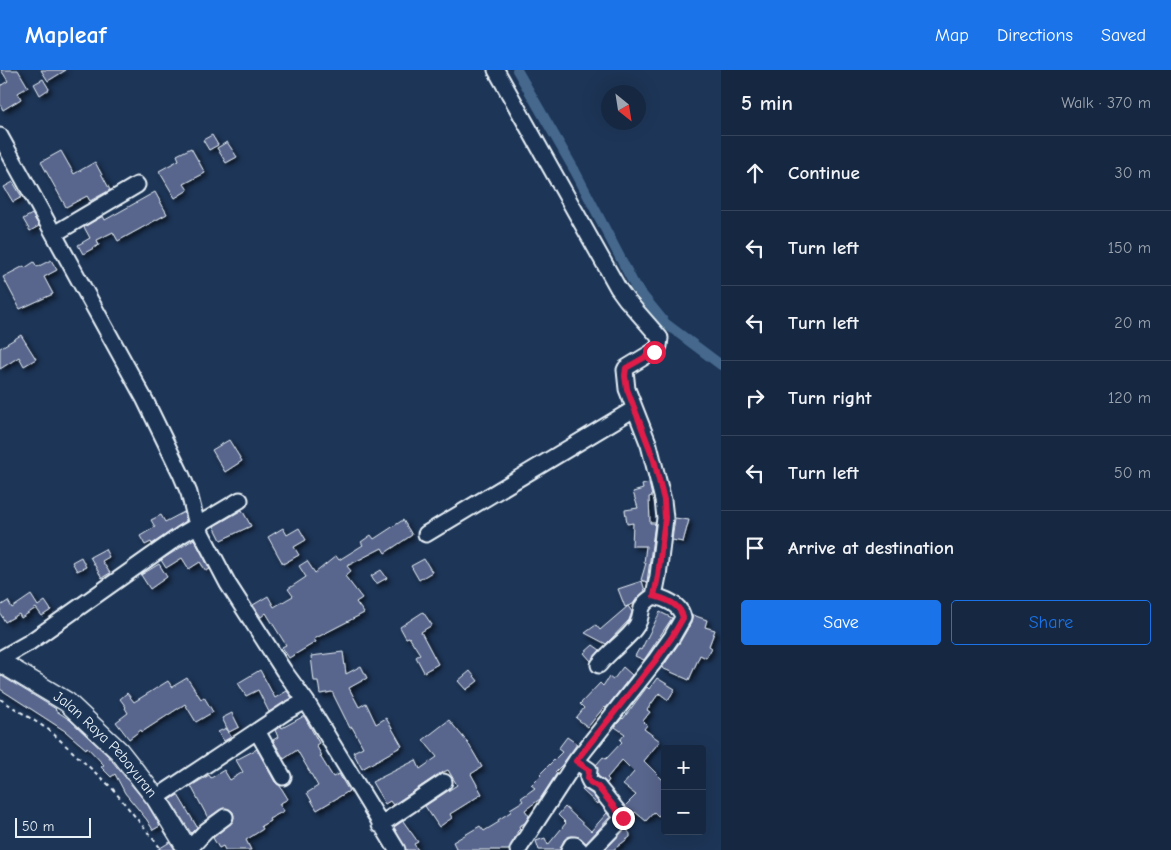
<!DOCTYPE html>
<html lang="en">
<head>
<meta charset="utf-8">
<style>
  :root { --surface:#162841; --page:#1f3048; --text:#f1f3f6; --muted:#9ea6b1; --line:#35445a; --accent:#1a73e8 }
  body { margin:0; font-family:"Comic Neue",sans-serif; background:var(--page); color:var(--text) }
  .controls { position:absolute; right:15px; bottom:15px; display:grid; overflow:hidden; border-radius:5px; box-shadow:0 5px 20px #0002 }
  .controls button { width:45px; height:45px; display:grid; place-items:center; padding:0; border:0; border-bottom:1px solid var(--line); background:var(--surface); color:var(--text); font:25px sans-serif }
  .compass { position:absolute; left:601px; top:15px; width:45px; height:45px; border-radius:50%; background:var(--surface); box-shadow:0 5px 20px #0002; rotate:150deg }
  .scale { position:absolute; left:15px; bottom:12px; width:76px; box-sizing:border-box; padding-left:5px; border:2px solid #e8f1f8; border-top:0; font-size:14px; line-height:18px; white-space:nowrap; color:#e8f1f8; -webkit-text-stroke:4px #1d3557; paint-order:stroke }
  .stop { position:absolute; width:15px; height:15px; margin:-11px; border:4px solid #e11d48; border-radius:50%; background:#fff }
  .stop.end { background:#e11d48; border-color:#fff; box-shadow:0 1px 5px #0008 }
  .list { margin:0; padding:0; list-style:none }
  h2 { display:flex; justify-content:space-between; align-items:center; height:65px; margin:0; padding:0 20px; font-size:21px }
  h2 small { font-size:16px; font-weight:400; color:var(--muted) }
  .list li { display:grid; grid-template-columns:32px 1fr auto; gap:15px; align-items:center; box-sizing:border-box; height:75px; padding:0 20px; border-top:1px solid var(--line) }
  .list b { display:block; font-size:19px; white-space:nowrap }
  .list em { font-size:16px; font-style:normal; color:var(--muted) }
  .actions { display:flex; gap:10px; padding:15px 20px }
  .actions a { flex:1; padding:11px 0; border:1px solid var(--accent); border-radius:5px; text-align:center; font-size:18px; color:var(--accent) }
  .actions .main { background:var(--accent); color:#fff }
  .icon { flex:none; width:28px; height:28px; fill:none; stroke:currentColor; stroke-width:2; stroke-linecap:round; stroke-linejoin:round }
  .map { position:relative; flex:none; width:721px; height:780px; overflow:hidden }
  header { display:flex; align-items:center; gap:30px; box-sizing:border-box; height:70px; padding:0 25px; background:var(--accent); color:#fff }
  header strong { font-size:24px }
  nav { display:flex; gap:28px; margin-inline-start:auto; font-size:18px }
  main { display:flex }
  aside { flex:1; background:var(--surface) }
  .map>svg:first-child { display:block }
</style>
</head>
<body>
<header>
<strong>Mapleaf</strong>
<nav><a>Map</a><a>Directions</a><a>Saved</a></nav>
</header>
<main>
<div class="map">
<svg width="721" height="780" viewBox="0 0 721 780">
  <defs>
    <filter id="shadow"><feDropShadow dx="3" dy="3" stdDeviation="2.5" flood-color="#0009"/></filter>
  </defs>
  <rect width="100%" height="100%" fill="#1d3557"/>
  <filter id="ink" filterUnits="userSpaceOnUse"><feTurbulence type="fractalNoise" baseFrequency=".02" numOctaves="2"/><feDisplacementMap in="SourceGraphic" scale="10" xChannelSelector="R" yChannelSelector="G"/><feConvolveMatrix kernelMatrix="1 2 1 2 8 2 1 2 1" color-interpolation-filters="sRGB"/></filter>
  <g filter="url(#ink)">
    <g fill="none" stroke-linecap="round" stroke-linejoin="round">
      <path stroke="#44688c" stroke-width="10" d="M 517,0 L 575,101 L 635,216 L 665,253 L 721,295"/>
    </g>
    <path fill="#58658c" stroke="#e8f1f8" filter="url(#shadow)" d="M 1,0 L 18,0 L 28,17 L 18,23 L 21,29 L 3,40 L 0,34 L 0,16 L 8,11 Z
      M 41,0 L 66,0 L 48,11 Z
      M 43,9 L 49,19 L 40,25 L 34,14 Z
      M 212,65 L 218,75 L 209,80 L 203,70 Z
      M 227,72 L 237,87 L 226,93 L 217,78 Z
      M 191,78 L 205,103 L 184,114 L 188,120 L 175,128 L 159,101 L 179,90 L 177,85 Z
      M 61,81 L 74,104 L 95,92 L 110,120 L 90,131 L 87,126 L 66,137 L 41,92 Z
      M 13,112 L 22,127 L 13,132 L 4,117 Z
      M 155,122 L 167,144 L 118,171 L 113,162 L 97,170 L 99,175 L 83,184 L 78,175 L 90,168 L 84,157 L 103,146 L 105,150 Z
      M 32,144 L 39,156 L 30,161 L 23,149 Z
      M 51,190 L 57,200 L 44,207 L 53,224 L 20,239 L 3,207 L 24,196 L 25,198 L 34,192 L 37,197 Z
      M 21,265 L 36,289 L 24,296 L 19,287 L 0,299 L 0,278 Z
      M 229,370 L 242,391 L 225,402 L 212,380 Z
      M 649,413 L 652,426 L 649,427 L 650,453 L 655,453 L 647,512 L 641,510 L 646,493 L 644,493 L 646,476 L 632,476 L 633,453 L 627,454 L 625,440 L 638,438 L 633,422 L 643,419 L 642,415 Z
      M 242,440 L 251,456 L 221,470 L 214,456 Z
      M 184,442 L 186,451 L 152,474 L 151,472 L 145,475 L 140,466 L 155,457 L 151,450 L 161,445 L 165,452 Z
      M 675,448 L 689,450 L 683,472 L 672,470 Z
      M 403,450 L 412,465 L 385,483 L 382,478 L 347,496 L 351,501 L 345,506 L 362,528 L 356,532 L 364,543 L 314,569 L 316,572 L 289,588 L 282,577 L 286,575 L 266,543 L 261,547 L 253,535 L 268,526 L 274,537 L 293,526 L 288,519 L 306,507 L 299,496 L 307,491 L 315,503 L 336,486 L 339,490 L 363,475 L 361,472 L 371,465 L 374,469 Z
      M 283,458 L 287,465 L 299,458 L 306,470 L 294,477 L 299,485 L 283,494 L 268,467 Z
      M 194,469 L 210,499 L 206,501 L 200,492 L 189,499 L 182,488 L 166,498 L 161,490 Z
      M 105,479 L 109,487 L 102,491 L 110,503 L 102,508 L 90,487 Z
      M 81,487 L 86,497 L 77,501 L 72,492 Z
      M 424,489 L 432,502 L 419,510 L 411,496 Z
      M 159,494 L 167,507 L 150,519 L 141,505 Z
      M 381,500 L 387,508 L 376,514 L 371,506 Z
      M 642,511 L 645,521 L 638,527 L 633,534 L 628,536 L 632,542 L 629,550 L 612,568 L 606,574 L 585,563 L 596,555 L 600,560 L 628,536 L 625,537 L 618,519 Z
      M 31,525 L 38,536 L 45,531 L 51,540 L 42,546 L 36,538 L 21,548 L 19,544 L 5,552 L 0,543 L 0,536 L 8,531 L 12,538 Z
      M 423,542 L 432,555 L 421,562 L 438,594 L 424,602 L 416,587 L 420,584 L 409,567 L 406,568 L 400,557 Z
      M 660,542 L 672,548 L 644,590 L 635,586 L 639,579 L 641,580 Z
      M 693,545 L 707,550 L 705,557 L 715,560 L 709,576 L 712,578 L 706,588 L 700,585 L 689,610 L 662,598 L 680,572 L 691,553 Z
      M 593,575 L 600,580 L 591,591 L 584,583 Z
      M 343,582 L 346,604 L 361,596 L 367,608 L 349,618 L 359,637 L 366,633 L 376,654 L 386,648 L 402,676 L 362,699 L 353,682 L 363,677 L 352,657 L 350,658 L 332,622 L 320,624 L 318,611 L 314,611 L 311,586 Z
      M 623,597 L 632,605 L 606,638 L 604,637 L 588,657 L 576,648 L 584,638 L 580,634 L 600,613 L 603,616 L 609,607 L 613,610 Z
      M 260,600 L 275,628 L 287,621 L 292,628 L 269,642 L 258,620 L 246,626 L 238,613 Z
      M 470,601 L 478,611 L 466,620 L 458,611 Z
      M 0,605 L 56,639 L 55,640 L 70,650 L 108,686 L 147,734 L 160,756 L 153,760 L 147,750 L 125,723 L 115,704 L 111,707 L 101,697 L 104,695 L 87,677 L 86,679 L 65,661 L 0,619 Z
      M 187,608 L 201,629 L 204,627 L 213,642 L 196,652 L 185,634 L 142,662 L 141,660 L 129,669 L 116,652 L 128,643 L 125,638 L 126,637 L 120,629 L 127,623 L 134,632 L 168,611 L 172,617 Z
      M 657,608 L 675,619 L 668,630 L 659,623 L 647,640 L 650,642 L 643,651 L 647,655 L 644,659 L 660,671 L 644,691 L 665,712 L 665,741 L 658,746 L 654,742 L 646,751 L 635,742 L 632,746 L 625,736 L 636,725 L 623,715 L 634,702 L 622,690 L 607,708 L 609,710 L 607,713 L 598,706 L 596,695 L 603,687 L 606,689 L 622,672 L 620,670 L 625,664 L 615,657 L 622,648 L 623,649 L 647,617 L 649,619 Z
      M 232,643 L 239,657 L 229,662 L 222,648 Z
      M 304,646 L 319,673 L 316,675 L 322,686 L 320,686 L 333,707 L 339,704 L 349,721 L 317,740 L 307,723 L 318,716 L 297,680 L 284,689 L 273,670 L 278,667 L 275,660 L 281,656 L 282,658 Z
      M 449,650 L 468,673 L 482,697 L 471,704 L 482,724 L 450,744 L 452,748 L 439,757 L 425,736 L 457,715 L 448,700 L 439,704 L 393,735 L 390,731 L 385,734 L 372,712 L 416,690 L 420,699 L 437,687 L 423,670 Z
      M 226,658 L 231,667 L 224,671 L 218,662 Z
      M 567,667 L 577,674 L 562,695 L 555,702 L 557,703 L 540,729 L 525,740 L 529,746 L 525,753 L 519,756 L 520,759 L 517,762 L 517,764 L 509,780 L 457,780 L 453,772 L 480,756 L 484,761 L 499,752 L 498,750 L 512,741 L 510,739 L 523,731 L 521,728 L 535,718 L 531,715 L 541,705 L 540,704 L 562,682 L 558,679 Z
      M 257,679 L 275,712 L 280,716 L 288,729 L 279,734 L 284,741 L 269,749 L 270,751 L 261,756 L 263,759 L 246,770 L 251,780 L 225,780 L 223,776 L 219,778 L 213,768 L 233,751 L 234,746 L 233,742 L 229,739 L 223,738 L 208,748 L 191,716 L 209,705 L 211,708 L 224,700 L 230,710 L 243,702 L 236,690 Z
      M 583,718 L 592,724 L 598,732 L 597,734 L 582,720 Z
      M 178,725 L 197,757 L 191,763 L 170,730 Z
      M 565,737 L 591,761 L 607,743 L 610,747 L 586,773 L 581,768 L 572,766 L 564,770 L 560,780 L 539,780 L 536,771 L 545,768 L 548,775 L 566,753 L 558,745 Z
      M 403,751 L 418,772 L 414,774 L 418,780 L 406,780 L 394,757 Z
      M 626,758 L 630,764 L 630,767 L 613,780 L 605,780 Z
      M 170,772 L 175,780 L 157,780 Z"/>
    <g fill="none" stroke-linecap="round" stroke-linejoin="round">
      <defs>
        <path id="minor" d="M 496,0 L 618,218 L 626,229 L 660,268 L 659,276 L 654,281 L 626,298 L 625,300 L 627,319 L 649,375 L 663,430 L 665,448 L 658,506 L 654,526 C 666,529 681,535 683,548 L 672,567 L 655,591 L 576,691 L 518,780
          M 0,66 L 145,330 L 181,404 L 189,423 L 197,455 L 228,514 L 284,601 L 306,631 L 397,780
          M 54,164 L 137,115
          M 426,464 L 634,339
          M 0,589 L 30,572 L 181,465 L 240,430
          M 599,595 C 610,580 628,570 637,555 C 645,541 635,538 654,526
          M 257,661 L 283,707
          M 576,691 L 589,700 L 588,708 L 590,712 L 598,717 L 623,748 L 592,780
          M 156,728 L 287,641 L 306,631
          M 380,755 L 444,712
          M 188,780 L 206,761 L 225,747
          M 569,780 L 572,775 L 575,775 L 580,780"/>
        <g id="major">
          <path id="s1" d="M 0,592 L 67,632 L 119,681 L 156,728 L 188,780"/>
        </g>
      </defs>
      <use href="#minor" stroke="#e8f1f8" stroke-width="19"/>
      <use href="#major" stroke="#e8f1f8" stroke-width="22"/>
      <path stroke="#e8f1f8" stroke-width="2" stroke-dasharray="4 4" stroke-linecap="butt" d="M 0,629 L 49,660 L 112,718 L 162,780"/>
      <use href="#minor" stroke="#1d3557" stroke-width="15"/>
      <use href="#major" stroke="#1d3557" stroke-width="19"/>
    </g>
  </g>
  <g fill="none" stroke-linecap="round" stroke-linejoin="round" filter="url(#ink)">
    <path stroke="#e11d48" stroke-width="6" d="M 623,748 L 598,717 L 590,712 L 588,708 L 589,700 L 576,691 L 655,591 L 672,567 L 683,548 C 681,535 666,529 654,526 L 658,506 L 665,448 L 664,430 L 654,390 L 627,319 L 625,306 L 626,298 L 654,282"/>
  </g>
  <g text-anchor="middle" stroke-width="5" stroke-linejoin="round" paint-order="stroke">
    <g font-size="15" fill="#e8f1f8" stroke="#1d3557">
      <text dy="5" stroke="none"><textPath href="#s1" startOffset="135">Jalan Raya Pebayuran</textPath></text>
    </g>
  </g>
</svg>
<div class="controls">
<button>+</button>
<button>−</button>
</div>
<svg class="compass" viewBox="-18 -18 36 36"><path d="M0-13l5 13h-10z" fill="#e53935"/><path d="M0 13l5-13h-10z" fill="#9ea6b1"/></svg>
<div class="scale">50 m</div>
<div class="stop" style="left:654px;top:282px"></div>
<div class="stop end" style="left:623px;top:748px"></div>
</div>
<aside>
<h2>5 min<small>Walk · 370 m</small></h2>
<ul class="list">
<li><svg class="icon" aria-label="ahead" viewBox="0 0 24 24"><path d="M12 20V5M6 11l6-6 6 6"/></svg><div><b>Continue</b></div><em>30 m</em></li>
<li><svg class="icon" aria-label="left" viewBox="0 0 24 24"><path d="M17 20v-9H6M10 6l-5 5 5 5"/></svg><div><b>Turn left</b></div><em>150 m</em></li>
<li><svg class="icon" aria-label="left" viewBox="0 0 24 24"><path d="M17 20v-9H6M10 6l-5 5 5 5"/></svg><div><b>Turn left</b></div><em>20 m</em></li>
<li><svg class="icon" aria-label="right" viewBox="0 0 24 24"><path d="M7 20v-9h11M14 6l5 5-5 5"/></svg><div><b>Turn right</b></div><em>120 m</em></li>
<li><svg class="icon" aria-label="left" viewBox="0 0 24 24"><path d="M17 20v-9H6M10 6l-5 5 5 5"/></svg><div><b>Turn left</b></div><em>50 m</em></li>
<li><svg class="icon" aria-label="arrive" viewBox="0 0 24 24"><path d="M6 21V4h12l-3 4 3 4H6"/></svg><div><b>Arrive at destination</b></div></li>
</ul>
<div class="actions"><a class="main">Save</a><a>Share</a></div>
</aside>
</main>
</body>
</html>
